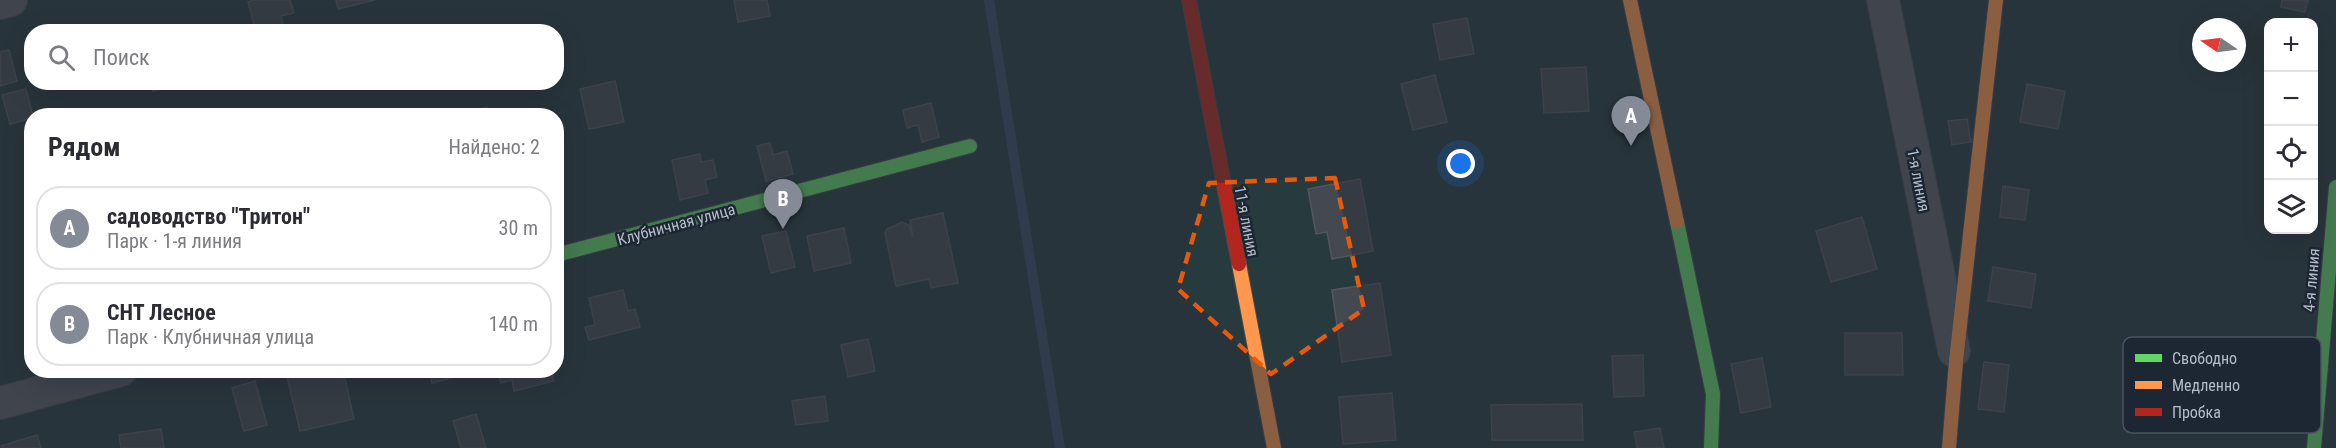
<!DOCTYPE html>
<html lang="ru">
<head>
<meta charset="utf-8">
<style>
  :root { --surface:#fff; --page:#f7f7f7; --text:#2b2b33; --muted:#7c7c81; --line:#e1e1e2; --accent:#848b96 }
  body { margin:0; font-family:"Roboto Condensed",sans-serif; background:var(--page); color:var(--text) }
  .controls { position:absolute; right:18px; top:18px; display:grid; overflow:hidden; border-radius:12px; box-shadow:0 6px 24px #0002 }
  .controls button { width:54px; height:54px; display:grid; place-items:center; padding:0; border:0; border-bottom:2px solid var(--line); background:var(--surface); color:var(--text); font:30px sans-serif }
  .compass { position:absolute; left:2192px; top:18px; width:54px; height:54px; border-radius:50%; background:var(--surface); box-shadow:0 6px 24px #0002; rotate:283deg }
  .you { position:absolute; left:1461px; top:164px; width:21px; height:21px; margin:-15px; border:4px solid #fff; border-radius:50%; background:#1a73e8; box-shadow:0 0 0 9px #1a73e833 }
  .badge { display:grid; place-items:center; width:39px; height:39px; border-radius:50%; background:var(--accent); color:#fff; font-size:20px; font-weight:700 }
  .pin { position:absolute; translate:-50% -50px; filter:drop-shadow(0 2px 3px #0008) }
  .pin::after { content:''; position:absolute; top:32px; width:21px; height:18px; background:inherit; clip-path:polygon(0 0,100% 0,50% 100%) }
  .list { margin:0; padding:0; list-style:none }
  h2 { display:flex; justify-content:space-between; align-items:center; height:78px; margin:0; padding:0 24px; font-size:26px }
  h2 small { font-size:20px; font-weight:400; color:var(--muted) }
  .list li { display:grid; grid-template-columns:39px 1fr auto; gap:18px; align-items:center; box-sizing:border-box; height:84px; margin:0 12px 12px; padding:0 12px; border:2px solid var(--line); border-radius:24px }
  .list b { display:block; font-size:22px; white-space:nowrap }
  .list p { margin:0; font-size:20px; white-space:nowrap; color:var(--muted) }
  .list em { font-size:20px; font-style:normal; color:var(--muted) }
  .icon { flex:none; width:33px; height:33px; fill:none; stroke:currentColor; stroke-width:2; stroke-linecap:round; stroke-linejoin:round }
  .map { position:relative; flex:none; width:2336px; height:448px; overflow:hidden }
  .search { position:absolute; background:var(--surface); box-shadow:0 6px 24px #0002; left:24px; top:24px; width:540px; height:66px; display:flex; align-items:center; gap:15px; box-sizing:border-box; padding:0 21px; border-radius:24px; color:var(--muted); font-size:22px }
  .panel { position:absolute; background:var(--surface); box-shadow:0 6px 24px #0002; left:24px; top:108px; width:540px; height:270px; border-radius:24px }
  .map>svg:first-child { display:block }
</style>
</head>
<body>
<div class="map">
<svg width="2336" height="448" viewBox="0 0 2336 448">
  <rect width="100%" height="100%" fill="#2a3038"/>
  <path fill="#273a3e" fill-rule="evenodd" d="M 0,0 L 2336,0 L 2336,448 L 0,448 ZM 2268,22 L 2314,22 L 2314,230 L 2268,230 ZM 2201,27 L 2237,27 L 2237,63 L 2201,63 ZM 32,32 L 556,32 L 556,82 L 32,82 ZM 32,116 L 556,116 L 556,370 L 32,370 Z"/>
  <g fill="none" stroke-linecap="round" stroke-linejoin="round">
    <path stroke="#384963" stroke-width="10" d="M 989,0 L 1060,448"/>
  </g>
  <path fill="#444950" stroke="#52575f" stroke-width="1.5" d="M 253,0 L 290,0 L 294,13 L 281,16 L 284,28 L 270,32 L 256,32 L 248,2 Z
    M 336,0 L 375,0 L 338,9 Z
    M 734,0 L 767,0 L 770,16 L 738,22 Z
    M 2282,0 L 2308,0 L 2305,12 L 2281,7 Z
    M 1467,18 L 1474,54 L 1440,60 L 1433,24 Z
    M 9,50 L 17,81 L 0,86 L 0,52 Z
    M 1586,67 L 1589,111 L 1544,113 L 1541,69 Z
    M 1435,75 L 1447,122 L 1413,130 L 1401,84 Z
    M 615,81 L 624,122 L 589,129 L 580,89 Z
    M 40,82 L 66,82 L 42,90 Z
    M 150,82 L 186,82 L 153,91 Z
    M 2027,84 L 2065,91 L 2058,129 L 2020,122 Z
    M 26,89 L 33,116 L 32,118 L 10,124 L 2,95 Z
    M 931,103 L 939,137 L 922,142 L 918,125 L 907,128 L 903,110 Z
    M 487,107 L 489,116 L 453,116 Z
    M 1967,119 L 1971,142 L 1952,145 L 1948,121 Z
    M 770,143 L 773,155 L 787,151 L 793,174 L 766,181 L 757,146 Z
    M 700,154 L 701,162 L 713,160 L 717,177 L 705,180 L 708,193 L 680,200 L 672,160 Z
    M 1360,179 L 1373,251 L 1332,259 L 1327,232 L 1316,234 L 1308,189 Z
    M 2003,186 L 2029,190 L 2025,220 L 2000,217 Z
    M 943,213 L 958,283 L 931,288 L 929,279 L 896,286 L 885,233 L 887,229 L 902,222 L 909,225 L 913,237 L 910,220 Z
    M 1862,217 L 1877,269 L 1831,282 L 1816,231 Z
    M 844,228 L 851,263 L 814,271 L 807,236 Z
    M 786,231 L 795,267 L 771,273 L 762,236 Z
    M 1993,267 L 2036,274 L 2031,308 L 1988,301 Z
    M 1380,283 L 1391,355 L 1342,362 L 1332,290 Z
    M 623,290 L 628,311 L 635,309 L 640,327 L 589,340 L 585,327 L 595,325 L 589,298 Z
    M 1845,333 L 1902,333 L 1903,375 L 1845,375 Z
    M 868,339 L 875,371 L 848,377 L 841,345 Z
    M 1643,355 L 1644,396 L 1614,397 L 1612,356 Z
    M 1762,358 L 1771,407 L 1741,413 L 1731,364 Z
    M 1984,362 L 2009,365 L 2004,412 L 1978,409 Z
    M 316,370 L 343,370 L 354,419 L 300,431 L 287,377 Z
    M 429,370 L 462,370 L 463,375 L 432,383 Z
    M 498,370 L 551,370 L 554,381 L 514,391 L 512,380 L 501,383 Z
    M 255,381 L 267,425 L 244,431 L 232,388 Z
    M 1392,393 L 1396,440 L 1343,444 L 1339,397 Z
    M 825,396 L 828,421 L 796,425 L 792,401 Z
    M 1582,404 L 1583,440 L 1492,440 L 1491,405 Z
    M 476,414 L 486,448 L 461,448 L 453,421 Z
    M 1660,428 L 1664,448 L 1637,448 L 1634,432 Z
    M 161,429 L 164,448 L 121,448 L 119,435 Z
    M 37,435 L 41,448 L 2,448 L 1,446 Z"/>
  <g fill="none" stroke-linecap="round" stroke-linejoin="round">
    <defs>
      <path id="street" d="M 1883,0 L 1954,351
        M 0,3 L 11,0
        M 0,403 L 121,370"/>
      <path id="fast" d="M 1677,222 L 1713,394 L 1711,448
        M 556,255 L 970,146
        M 2314,448 L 2336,187"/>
      <path id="slow" d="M 1630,0 L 1677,222
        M 1239,264 L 1274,448
        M 1949,448 L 1956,361 L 1996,0"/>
      <path id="jam" d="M 1189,0 L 1239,264"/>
    </defs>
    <use href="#street" stroke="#484c53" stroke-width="34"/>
    <use href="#fast" stroke="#484c53" stroke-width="16"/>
    <use href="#slow" stroke="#484c53" stroke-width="16"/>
    <use href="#jam" stroke="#484c53" stroke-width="16"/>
    <use href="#street" stroke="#5a5e66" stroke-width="32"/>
    <use href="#fast" stroke="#63d668" stroke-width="14"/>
    <use href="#slow" stroke="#ff974d" stroke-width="14"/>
    <use href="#jam" stroke="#b3261e" stroke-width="14"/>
  </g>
  <path d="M0 0H2336V448H0ZM 1335,178 L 1364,309 L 1271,374 L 1178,289 L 1209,183 Z" fill="#2a3038" fill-opacity=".55" fill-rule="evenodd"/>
  <path fill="none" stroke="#e8590c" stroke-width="4.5" stroke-dasharray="12 8" stroke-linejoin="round" d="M 1335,178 L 1364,309 L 1271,374 L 1178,289 L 1209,183 Z"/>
  <g text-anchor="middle" stroke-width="5" stroke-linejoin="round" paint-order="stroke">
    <g font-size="16" fill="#b4bcc9" stroke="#1d2633">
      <text transform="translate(1919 180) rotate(79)" y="6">1-я линия</text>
      <text transform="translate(1247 221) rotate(79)" y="6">11-я линия</text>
      <text transform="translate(676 224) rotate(-15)" y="6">Клубничная улица</text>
      <text transform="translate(2311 280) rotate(-85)" y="6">4-я линия</text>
    </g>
  </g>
  <rect x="2123" y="337" width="198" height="96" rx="9" fill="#1d2633" stroke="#4a5360" stroke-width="1.5"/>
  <rect x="2135" y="354" width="27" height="8" fill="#63d668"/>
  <rect x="2135" y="381" width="27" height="8" fill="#ff974d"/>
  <rect x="2135" y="408" width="27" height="8" fill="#b3261e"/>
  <g font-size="16" fill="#b4bcc9">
    <text x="2172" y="364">Свободно</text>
    <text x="2172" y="391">Медленно</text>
    <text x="2172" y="418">Пробка</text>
  </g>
</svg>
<div class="controls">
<button>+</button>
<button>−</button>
<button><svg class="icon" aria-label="locate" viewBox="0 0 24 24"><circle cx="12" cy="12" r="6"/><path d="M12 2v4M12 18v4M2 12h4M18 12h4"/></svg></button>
<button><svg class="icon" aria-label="layers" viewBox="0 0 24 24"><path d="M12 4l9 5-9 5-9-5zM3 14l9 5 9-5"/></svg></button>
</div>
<svg class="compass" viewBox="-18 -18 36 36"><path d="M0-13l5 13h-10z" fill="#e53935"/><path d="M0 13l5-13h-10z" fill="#7c7c81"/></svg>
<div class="you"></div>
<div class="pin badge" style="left:1631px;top:146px">A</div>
<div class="pin badge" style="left:783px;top:229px">B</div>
<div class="search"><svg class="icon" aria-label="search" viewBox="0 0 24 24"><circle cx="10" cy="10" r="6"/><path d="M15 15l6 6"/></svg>Поиск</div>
<section class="panel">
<h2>Рядом<small>Найдено: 2</small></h2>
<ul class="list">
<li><span class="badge">A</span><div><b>садоводство &quot;Тритон&quot;</b><p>Парк · 1-я линия</p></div><em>30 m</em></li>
<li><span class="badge">B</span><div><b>СНТ Лесное</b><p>Парк · Клубничная улица</p></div><em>140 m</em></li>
</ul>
</section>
</div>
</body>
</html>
